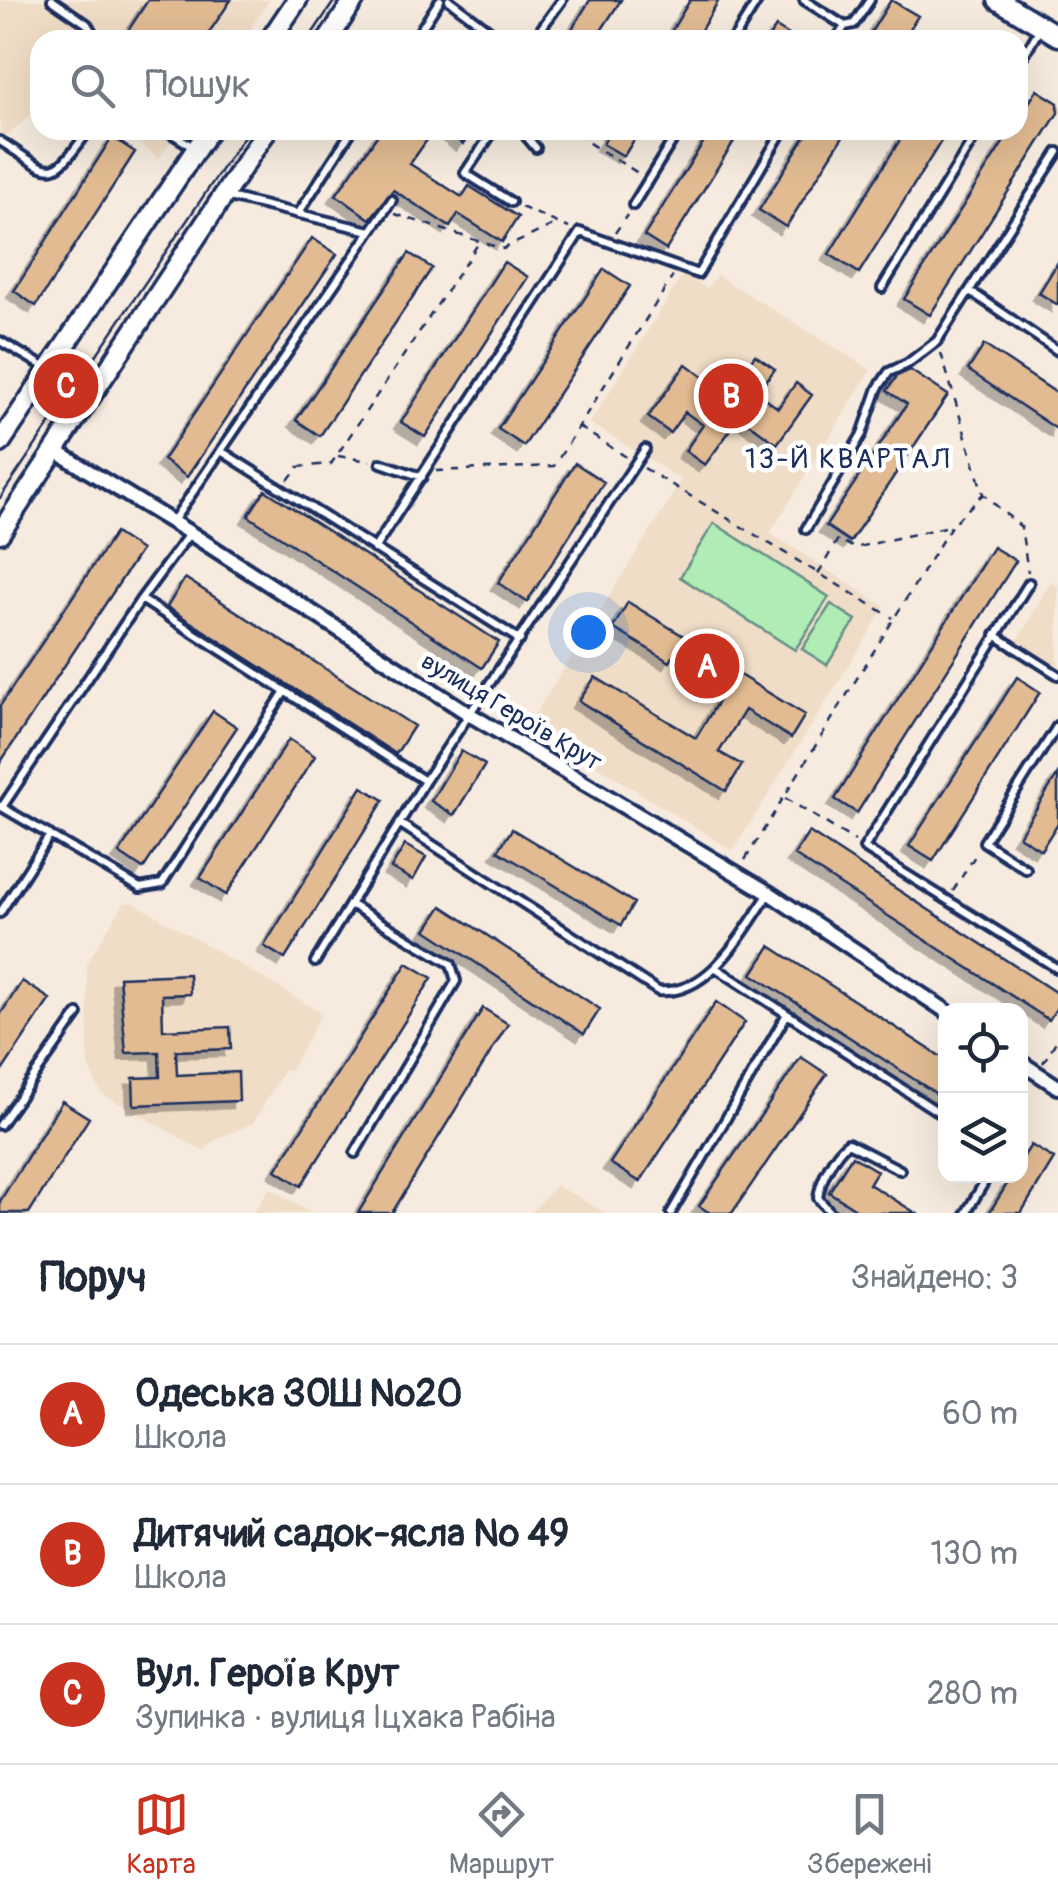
<!DOCTYPE html>
<html lang="uk">
<head>
<meta charset="utf-8">
<style>
  :root { --surface:#fff; --page:#f2f2f3; --text:#1f2937; --muted:#747a83; --line:#e0e1e3; --accent:#c8321e }
  body { margin:0; font-family:Pangolin,sans-serif; background:var(--page); color:var(--text) }
  .controls { position:absolute; right:30px; bottom:30px; display:grid; overflow:hidden; border-radius:20px; box-shadow:0 10px 40px #0002 }
  .controls button { width:90px; height:90px; display:grid; place-items:center; padding:0; border:0; border-bottom:2px solid var(--line); background:var(--surface); color:var(--text); font:50px sans-serif }
  .you { position:absolute; left:588px; top:632px; width:35px; height:35px; margin:-25px; border:8px solid #fff; border-radius:50%; background:#1a73e8; box-shadow:0 0 0 15px #1a73e833 }
  .badge { display:grid; place-items:center; width:65px; height:65px; border-radius:50%; background:var(--accent); color:#fff; font-size:32px; font-weight:700 }
  .pin { position:absolute; translate:-50% -50%; border:5px solid #fff; box-shadow:0 2px 10px #0006 }
  .list { margin:0; padding:0; list-style:none }
  h2 { display:flex; justify-content:space-between; align-items:center; height:130px; margin:0; padding:0 40px; font-size:42px }
  h2 small { font-size:32px; font-weight:400; color:var(--muted) }
  .list li { display:grid; grid-template-columns:65px 1fr auto; gap:30px; align-items:center; box-sizing:border-box; height:140px; padding:0 40px; border-top:2px solid var(--line) }
  .list b { display:block; font-size:38px; white-space:nowrap }
  .list p { margin:0; font-size:32px; white-space:nowrap; color:var(--muted) }
  .list em { font-size:32px; font-style:normal; color:var(--muted) }
  .icon { flex:none; width:55px; height:55px; fill:none; stroke:currentColor; stroke-width:2; stroke-linecap:round; stroke-linejoin:round }
  .map { position:relative; flex:none; width:1058px; height:1213px; overflow:hidden }
  .search { position:absolute; background:var(--surface); box-shadow:0 10px 40px #0002; left:30px; right:30px; top:30px; height:110px; display:flex; align-items:center; gap:25px; box-sizing:border-box; padding:0 35px; border-radius:30px; color:var(--muted); font-size:38px }
  .sheet { height:550px; background:var(--surface) }
  nav { display:flex; justify-content:space-around; align-items:center; box-sizing:border-box; height:140px; border-top:2px solid var(--line); background:var(--surface); font-size:28px; color:var(--muted) }
  nav a { display:grid; justify-items:center; gap:5px }
  nav .on { color:var(--accent) }
  .map>svg:first-child { display:block }
</style>
</head>
<body>
<div class="map">
<svg width="1058" height="1213" viewBox="0 0 1058 1213">
  <defs>
    <filter id="shadow"><feDropShadow dx="-7" dy="7" stdDeviation="0" flood-color="#0004"/></filter>
  </defs>
  <rect width="100%" height="100%" fill="#f6ebde"/>
  <filter id="ink" filterUnits="userSpaceOnUse"><feTurbulence type="fractalNoise" baseFrequency=".01" numOctaves="2"/><feDisplacementMap in="SourceGraphic" scale="20" xChannelSelector="R" yChannelSelector="G"/><feConvolveMatrix kernelMatrix="1 2 1 2 8 2 1 2 1" color-interpolation-filters="sRGB"/></filter>
  <g filter="url(#ink)">
    <path fill="#f0ddc7" d="M 0,0 L 270,0 L 242,40 L 40,40 L 40,123 L 30,115 L 0,142 Z
      M 120,130 L 178,130 L 159,158 Z
      M 683,274 L 707,289 L 717,275 L 871,370 L 770,533 L 885,607 L 733,851 L 529,724 L 682,480 L 590,423 Z
      M 1050,582 L 1058,586 L 1058,668 L 1017,642 Z
      M 133,902 L 322,1013 L 291,1070 L 284,1070 L 253,1123 L 217,1139 L 203,1151 L 101,1093 L 88,1066 L 87,963 L 124,903 Z
      M 556,1185 L 606,1213 L 531,1213 Z
      M 270,1188 L 311,1213 L 253,1213 Z"/>
    <path fill="#afedb4" stroke="#658e89" stroke-width="2.5" d="M 714,523 L 829,597 L 795,650 L 680,577 Z
      M 831,604 L 856,620 L 827,665 L 802,649 Z"/>
    <path fill="#e2bb92" stroke="#1b2f5e" stroke-width="2.5" filter="url(#shadow)" d="M 148,0 L 231,0 L 204,40 L 122,40 Z
      M 590,0 L 621,0 L 595,40 L 565,40 Z
      M 690,0 L 719,0 L 695,40 L 666,40 Z
      M 891,0 L 918,16 L 903,40 L 866,40 Z
      M 776,27 L 797,40 L 767,40 Z
      M 1037,90 L 1058,103 L 1058,113 L 930,315 L 904,299 L 1011,130 L 1018,130 L 1018,120 Z
      M 381,130 L 434,130 L 410,164 L 462,197 L 469,186 L 518,217 L 502,242 L 458,214 L 450,227 L 393,190 L 370,219 L 336,195 Z
      M 444,130 L 473,130 L 463,144 Z
      M 611,130 L 640,130 L 624,156 L 603,144 Z
      M 711,130 L 741,130 L 666,250 L 644,236 Z
      M 809,130 L 847,130 L 786,227 L 759,210 Z
      M 906,130 L 948,130 L 859,273 L 829,254 Z
      M 112,137 L 135,152 L 36,306 L 14,291 Z
      M 312,238 L 337,254 L 187,477 L 163,460 Z
      M 409,253 L 432,268 L 320,436 L 296,420 Z
      M 504,262 L 528,277 L 425,437 L 401,422 Z
      M 1058,262 L 1058,305 L 1039,293 Z
      M 604,269 L 630,286 L 524,446 L 498,429 Z
      M 984,345 L 1058,394 L 1058,430 L 968,370 Z
      M 755,355 L 775,369 L 757,393 L 778,408 L 796,383 L 812,395 L 777,444 L 740,417 L 705,465 L 685,451 L 703,425 L 685,412 L 670,433 L 648,417 L 686,364 L 706,379 L 695,396 L 715,410 Z
      M 910,370 L 948,395 L 850,542 L 826,526 L 907,404 L 887,391 L 897,376 Z
      M 575,463 L 604,482 L 527,602 L 498,583 Z
      M 265,490 L 499,642 L 482,668 L 248,516 Z
      M 115,533 L 141,550 L 0,763 L 0,706 Z
      M 993,547 L 1016,561 L 857,813 L 835,799 Z
      M 185,578 L 414,726 L 396,754 L 167,607 Z
      M 628,602 L 685,637 L 670,662 L 613,628 Z
      M 710,657 L 805,715 L 791,738 L 745,710 L 719,752 L 742,765 L 726,791 L 579,701 L 595,677 L 696,738 L 722,695 L 696,679 Z
      M 1017,677 L 1040,692 L 933,861 L 909,846 Z
      M 213,711 L 237,727 L 143,869 L 119,853 Z
      M 289,739 L 315,756 L 226,895 L 200,878 Z
      M 461,751 L 485,765 L 454,815 L 431,801 Z
      M 1058,774 L 1058,823 L 1041,850 L 1019,836 Z
      M 362,787 L 384,800 L 285,959 L 264,946 Z
      M 512,829 L 634,903 L 621,925 L 498,851 Z
      M 809,832 L 1058,994 L 1058,1006 L 1049,1020 L 794,855 Z
      M 405,845 L 426,857 L 413,880 L 391,868 Z
      M 442,906 L 600,1009 L 584,1034 L 426,930 Z
      M 770,946 L 946,1060 L 946,1100 L 752,974 Z
      M 407,963 L 432,978 L 301,1186 L 276,1170 Z
      M 189,974 L 190,994 L 162,995 L 163,1030 L 230,1027 L 231,1049 L 176,1051 L 177,1075 L 238,1072 L 239,1101 L 134,1105 L 133,1078 L 160,1077 L 159,1052 L 126,1053 L 119,977 Z
      M 22,981 L 50,999 L 0,1074 L 0,1015 Z
      M 716,1002 L 745,1022 L 640,1182 L 610,1163 Z
      M 483,1008 L 508,1024 L 392,1213 L 358,1213 Z
      M 801,1057 L 827,1074 L 732,1213 L 710,1213 L 699,1206 Z
      M 62,1101 L 89,1118 L 29,1213 L 0,1213 L 0,1201 Z
      M 1031,1145 L 1054,1159 L 1021,1213 L 989,1213 L 1012,1176 L 1020,1176 L 1020,1162 Z
      M 852,1156 L 877,1171 L 869,1184 L 916,1213 L 862,1213 L 829,1192 Z"/>
    <g fill="none" stroke-linecap="round" stroke-linejoin="round">
      <defs>
        <path id="lane" d="M 52,0 L 87,24 L 97,40
          M 449,0 L 502,40
          M 804,0 L 845,26
          M 414,40 L 440,0
          M 533,40 L 562,0
          M 733,40 L 758,0
          M 836,40 L 845,26 L 854,24 L 870,0
          M 1018,65 L 1041,27
          M 166,130 L 195,148
          M 494,130 L 465,173 L 511,202
          M 521,130 L 536,148
          M 0,141 C 54,175 49,185 89,130
          M 229,197 L 370,231
          M 633,205 L 679,130
          M 298,214 L 352,130
          M 882,288 L 979,130
          M 970,291 L 1058,351
          M 0,341 L 48,369
          M 221,451 L 520,640
          M 381,463 L 422,477
          M 173,521 L 392,200
          M 806,529 L 862,434 L 878,388 L 889,372 L 907,364 L 937,341 L 1058,152
          M 374,549 L 580,232 L 698,274 L 783,130
          M 1029,583 L 864,848 L 1058,969
          M 141,599 L 425,781 L 645,449
          M 995,635 L 1058,675
          M 0,806 L 140,888 L 162,884 L 285,691
          M 2,807 L 141,599 L 189,534
          M 399,823 L 658,991 C 711,996 743,930 769,894
          M 1026,869 L 984,842 L 1058,725
          M 350,904 L 451,964 L 456,981 L 355,1153
          M 0,913 L 50,835
          M 315,962 L 425,781
          M 716,968 L 946,1117
          M 0,1125 L 78,1014
          M 671,1213 L 787,1014
          M 831,1213 L 818,1198 C 820,1181 834,1153 848,1143 L 900,1170
          M 966,1213 L 988,1176"/>
        <path id="street" d="M 54,450 L 190,533 L 469,714 L 769,893 L 946,1011
          M 1020,1062 L 1058,1087"/>
        <path id="secondary" d="M 998,0 L 1058,36
          M 270,40 L 297,0
          M 328,40 L 354,0
          M 0,443 L 209,130
          M 0,533 L 267,130"/>
      </defs>
      <use href="#lane" stroke="#1b2f5e" stroke-width="14"/>
      <use href="#street" stroke="#1b2f5e" stroke-width="20"/>
      <use href="#secondary" stroke="#1b2f5e" stroke-width="25"/>
      <path stroke="#1b2f5e" stroke-width="2.5" stroke-dasharray="8 8" stroke-linecap="butt" d="M 581,130 L 584,140 L 638,173
        M 521,207 L 569,228
        M 395,214 L 503,249 L 557,223
        M 615,233 L 627,215
        M 941,353 L 983,494 L 1021,527 L 1028,572
        M 579,427 L 628,458
        M 338,456 L 370,461
        M 644,468 L 893,618
        M 436,471 L 554,466 L 673,276
        M 288,480 L 298,467 L 331,464 L 480,241
        M 818,574 L 838,539 L 854,548 L 949,526
        M 785,798 L 855,841
        M 745,860 L 951,526 L 983,494
        M 953,891 L 978,851
        M 1043,1063 L 1058,1038"/>
      <use href="#lane" stroke="#fff" stroke-width="6"/>
      <use href="#street" stroke="#fff" stroke-width="12"/>
      <use href="#secondary" stroke="#fff" stroke-width="18"/>
      <path stroke="#1b2f5e" stroke-width="2.5" d="M 308,40 L 335,0
        M 0,498 L 248,130"/>
    </g>
  </g>
  <g text-anchor="middle" stroke-width="9" stroke-linejoin="round" paint-order="stroke">
    <g font-size="25" fill="#1b2f5e" stroke="#fff">
      <text transform="translate(512 711) rotate(31)" y="9">вулиця Героїв Крут</text>
    </g>
    <g font-size="28" letter-spacing="2.5" fill="#1b2f5e" stroke="#fff">
      <text x="848" y="468">13-Й КВАРТАЛ</text>
    </g>
  </g>
</svg>
<div class="controls">
<button><svg class="icon" aria-label="locate" viewBox="0 0 24 24"><circle cx="12" cy="12" r="6"/><path d="M12 2v4M12 18v4M2 12h4M18 12h4"/></svg></button>
<button><svg class="icon" aria-label="layers" viewBox="0 0 24 24"><path d="M12 4l9 5-9 5-9-5zM3 14l9 5 9-5"/></svg></button>
</div>
<div class="you"></div>
<div class="pin badge" style="left:707px;top:666px">A</div>
<div class="pin badge" style="left:731px;top:396px">B</div>
<div class="pin badge" style="left:66px;top:386px">C</div>
<div class="search"><svg class="icon" aria-label="search" viewBox="0 0 24 24"><circle cx="10" cy="10" r="6"/><path d="M15 15l6 6"/></svg>Пошук</div>
</div>
<section class="sheet">
<h2>Поруч<small>Знайдено: 3</small></h2>
<ul class="list">
<li><span class="badge">A</span><div><b>Одеська ЗОШ №20</b><p>Школа</p></div><em>60 m</em></li>
<li><span class="badge">B</span><div><b>Дитячий садок-ясла № 49</b><p>Школа</p></div><em>130 m</em></li>
<li><span class="badge">C</span><div><b>Вул. Героїв Крут</b><p>Зупинка · вулиця Іцхака Рабіна</p></div><em>280 m</em></li>
</ul>
</section>
<nav>
<a class="on"><svg class="icon" aria-label="map" viewBox="0 0 24 24"><path d="M3 6l6-2 6 2 6-2v14l-6 2-6-2-6 2zM9 4v14M15 6v14"/></svg>Карта</a>
<a><svg class="icon" aria-label="directions" viewBox="0 0 24 24"><path d="M12 3l9 9-9 9-9-9zM9 14v-3h6M13 9l2 2-2 2"/></svg>Маршрут</a>
<a><svg class="icon" aria-label="saved" viewBox="0 0 24 24"><path d="M7 4h10v16l-5-4-5 4z"/></svg>Збережені</a>
</nav>
</body>
</html>
